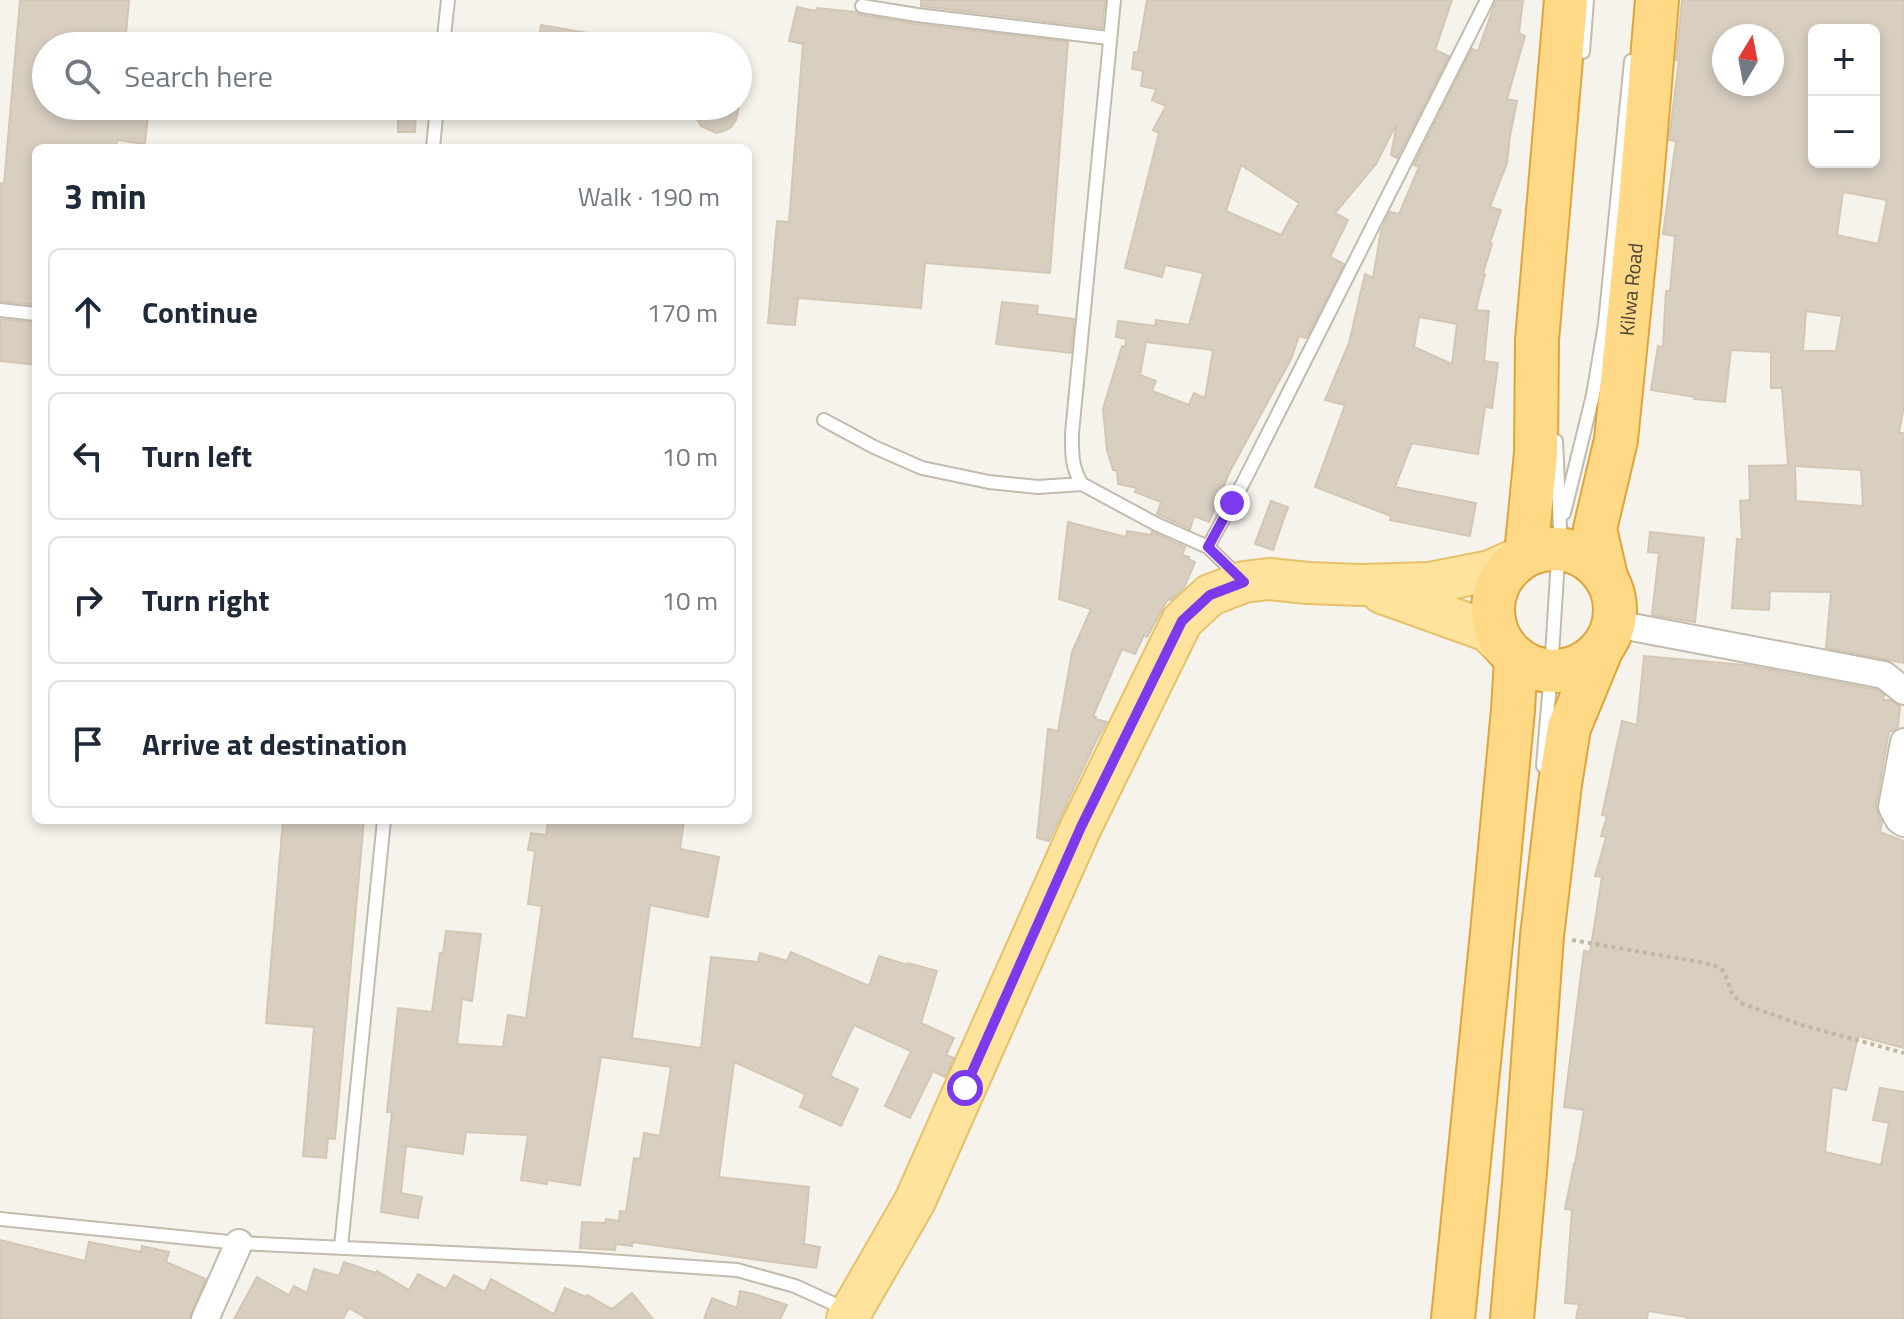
<!DOCTYPE html>
<html lang="en">
<head>
<meta charset="utf-8">
<style>
  :root { --surface:#fff; --page:#f6f6f7; --text:#1f2937; --muted:#747a83; --line:#e0e1e3 }
  body { margin:0; font-family:"Titillium Web",sans-serif; background:var(--page); color:var(--text) }
  .controls { position:absolute; right:24px; top:24px; display:grid; overflow:hidden; border-radius:12px; box-shadow:0 4px 12px #0003 }
  .controls button { width:72px; height:72px; display:grid; place-items:center; padding:0; border:0; border-bottom:2px solid var(--line); background:var(--surface); color:var(--text); font:40px sans-serif }
  .compass { position:absolute; left:1712px; top:24px; width:72px; height:72px; border-radius:50%; background:var(--surface); box-shadow:0 4px 12px #0003; rotate:10deg }
  .stop { position:absolute; width:24px; height:24px; margin:-18px; border:6px solid #7c3aed; border-radius:50%; background:#fff }
  .stop.end { background:#7c3aed; border-color:#fff; box-shadow:0 2px 8px #0008 }
  .list { margin:0; padding:0; list-style:none }
  h2 { display:flex; justify-content:space-between; align-items:center; height:104px; margin:0; padding:0 32px; font-size:34px }
  h2 small { font-size:26px; font-weight:400; color:var(--muted) }
  .list li { display:grid; grid-template-columns:52px 1fr auto; gap:24px; align-items:center; box-sizing:border-box; height:128px; margin:0 16px 16px; padding:0 16px; border:2px solid var(--line); border-radius:12px }
  .list b { display:block; font-size:30px; white-space:nowrap }
  .list em { font-size:26px; font-style:normal; color:var(--muted) }
  .icon { flex:none; width:44px; height:44px; fill:none; stroke:currentColor; stroke-width:2; stroke-linecap:round; stroke-linejoin:round }
  .map { position:relative; flex:none; width:1904px; height:1319px; overflow:hidden }
  .search { position:absolute; background:var(--surface); box-shadow:0 4px 12px #0003; left:32px; top:32px; width:720px; height:88px; display:flex; align-items:center; gap:20px; box-sizing:border-box; padding:0 28px; border-radius:44px; color:var(--muted); font-size:30px }
  .panel { position:absolute; background:var(--surface); box-shadow:0 4px 12px #0003; left:32px; top:144px; width:720px; height:680px; border-radius:12px }
  .map>svg:first-child { display:block }
</style>
</head>
<body>
<div class="map">
<svg width="1904" height="1319" viewBox="0 0 1904 1319">
  <rect width="100%" height="100%" fill="#f6f3ec"/>
  <path fill="#d8cfc1" stroke="#d3c7b4" stroke-width="2" fill-rule="evenodd" d="M 20,0 L 129,0 L 125,46 L 46,46 L 46,106 L 145,106 L 144,116 L 148,116 L 145,144 L 117,140 L 116,148 L 36,148 L 36,305 L 0,301 L 0,183 L 4,184 Z
    M 921,0 L 1105,0 L 1102,28 L 921,6 Z
    M 1147,0 L 1452,0 L 1435,50 L 1449,56 L 1397,158 L 1391,155 L 1397,123 L 1376,164 L 1335,213 L 1348,220 L 1330,257 L 1344,264 L 1306,338 L 1299,336 L 1291,359 L 1229,473 L 1209,522 L 1194,516 L 1190,529 L 1157,514 L 1161,502 L 1135,492 L 1137,488 L 1118,484 L 1117,471 L 1113,470 L 1107,450 L 1103,409 L 1122,346 L 1125,347 L 1126,339 L 1116,337 L 1118,321 L 1155,326 L 1156,320 L 1189,325 L 1203,273 L 1165,265 L 1162,277 L 1125,268 L 1159,133 L 1153,130 L 1166,106 L 1152,100 L 1156,89 L 1141,86 L 1143,71 L 1132,69 L 1134,52 L 1138,53 ZM 1241,165 L 1299,203 L 1281,235 L 1226,211 ZM 1146,342 L 1213,350 L 1205,398 L 1194,393 L 1189,405 L 1152,391 L 1156,381 L 1140,375 Z
    M 1496,0 L 1523,0 L 1519,33 L 1525,36 L 1507,99 L 1517,101 L 1510,136 L 1507,163 L 1490,207 L 1501,210 L 1490,243 L 1492,244 L 1483,273 L 1485,274 L 1476,310 L 1489,311 L 1484,361 L 1498,363 L 1492,408 L 1485,407 L 1478,454 L 1412,443 L 1395,487 L 1476,503 L 1470,536 L 1390,520 L 1391,516 L 1315,487 L 1345,405 L 1325,400 L 1349,343 L 1365,274 L 1373,278 L 1381,231 L 1390,212 L 1399,214 L 1419,167 L 1414,165 L 1472,49 L 1478,51 ZM 1419,317 L 1457,324 L 1452,364 L 1414,347 Z
    M 1682,0 L 1904,0 L 1904,406 L 1899,433 L 1904,433 L 1904,663 L 1826,648 L 1831,592 L 1770,591 L 1769,610 L 1732,608 L 1737,539 L 1742,540 L 1740,501 L 1750,500 L 1749,466 L 1788,465 L 1782,388 L 1771,388 L 1771,352 L 1731,350 L 1725,402 L 1694,399 L 1695,397 L 1651,390 L 1658,346 L 1663,347 L 1666,291 L 1670,291 L 1675,236 L 1663,234 L 1676,141 L 1669,140 L 1679,60 L 1676,60 ZM 1814,30 L 1874,30 L 1874,162 L 1814,162 ZM 1724,36 L 1772,36 L 1772,84 L 1724,84 ZM 1843,192 L 1887,200 L 1878,244 L 1837,235 ZM 1806,311 L 1842,316 L 1836,351 L 1803,351 ZM 1795,466 L 1861,470 L 1863,506 L 1796,501 Z
    M 797,7 L 816,11 L 817,8 L 856,12 L 861,15 L 916,24 L 1068,42 L 1050,273 L 925,263 L 921,308 L 798,298 L 795,325 L 768,323 L 777,221 L 789,222 L 803,44 L 789,41 Z
    M 541,25 L 605,36 L 604,46 L 538,46 Z
    M 694,106 L 739,106 L 736,120 L 731,127 L 724,131 L 716,133 L 701,126 L 697,119 Z
    M 398,108 L 416,109 L 415,132 L 398,132 Z
    M 1002,302 L 1038,306 L 1037,314 L 1074,319 L 1071,353 L 996,344 Z
    M 0,319 L 36,323 L 36,365 L 0,361 Z
    M 1271,501 L 1288,507 L 1273,550 L 1255,544 Z
    M 1068,522 L 1126,537 L 1127,531 L 1151,535 L 1152,532 L 1185,547 L 1182,555 L 1189,557 L 1188,559 L 1195,562 L 1184,588 L 1171,600 L 1168,599 L 1147,637 L 1144,635 L 1135,654 L 1122,649 L 1093,716 L 1096,717 L 1095,719 L 1107,722 L 1095,743 L 1049,841 L 1037,838 L 1048,729 L 1058,731 L 1072,652 L 1091,609 L 1059,599 Z
    M 1650,532 L 1704,538 L 1695,622 L 1652,615 L 1659,553 L 1648,552 Z
    M 1644,656 L 1745,665 L 1877,690 L 1884,695 L 1883,700 L 1890,700 L 1900,706 L 1898,727 L 1892,731 L 1889,731 L 1876,805 L 1878,814 L 1882,822 L 1880,832 L 1904,841 L 1904,1048 L 1858,1036 L 1846,1090 L 1832,1087 L 1825,1152 L 1881,1165 L 1889,1123 L 1873,1120 L 1880,1088 L 1904,1092 L 1904,1319 L 1686,1319 L 1687,1317 L 1648,1311 L 1647,1319 L 1576,1319 L 1579,1304 L 1565,1303 L 1572,1210 L 1565,1209 L 1574,1164 L 1575,1164 L 1584,1110 L 1564,1107 L 1584,951 L 1590,952 L 1602,877 L 1595,876 L 1606,837 L 1601,836 L 1607,816 L 1602,815 L 1622,721 L 1637,725 Z
    M 283,820 L 364,820 L 335,1139 L 328,1138 L 326,1158 L 303,1156 L 314,1027 L 266,1023 Z
    M 548,820 L 684,820 L 680,849 L 719,857 L 708,917 L 650,905 L 632,1038 L 701,1048 L 711,957 L 758,962 L 760,953 L 787,961 L 791,952 L 869,986 L 879,956 L 908,965 L 908,963 L 937,971 L 921,1023 L 954,1038 L 946,1055 L 954,1058 L 945,1077 L 933,1071 L 910,1118 L 885,1106 L 911,1051 L 854,1025 L 830,1076 L 858,1089 L 841,1126 L 800,1107 L 805,1094 L 734,1062 L 719,1177 L 809,1187 L 804,1244 L 820,1247 L 816,1268 L 632,1242 L 632,1246 L 616,1244 L 615,1250 L 580,1248 L 582,1222 L 605,1223 L 606,1219 L 619,1221 L 620,1211 L 626,1212 L 634,1158 L 640,1159 L 644,1133 L 660,1136 L 671,1067 L 601,1057 L 580,1185 L 547,1180 L 547,1184 L 521,1180 L 528,1135 L 466,1132 L 463,1154 L 406,1146 L 401,1193 L 422,1197 L 418,1218 L 381,1212 L 392,1112 L 387,1112 L 398,1008 L 432,1012 L 440,953 L 443,953 L 446,931 L 481,934 L 472,1001 L 462,999 L 457,1044 L 503,1047 L 508,1015 L 526,1018 L 542,906 L 528,904 L 535,851 L 528,850 L 531,833 L 546,835 Z
    M 0,1240 L 85,1261 L 89,1242 L 141,1252 L 142,1246 L 169,1252 L 166,1262 L 206,1279 L 189,1319 L 0,1319 Z
    M 344,1262 L 376,1273 L 377,1271 L 409,1290 L 418,1274 L 446,1289 L 454,1275 L 485,1292 L 491,1279 L 554,1314 L 565,1288 L 586,1297 L 587,1295 L 612,1309 L 632,1293 L 653,1319 L 368,1319 L 349,1308 L 343,1319 L 234,1319 L 257,1277 L 289,1295 L 294,1286 L 307,1293 L 314,1269 L 339,1276 Z
    M 740,1291 L 754,1294 L 787,1305 L 780,1319 L 704,1319 L 712,1298 L 737,1308 Z"/>
  <g fill="none" stroke-linecap="round" stroke-linejoin="round">
    <defs>
      <path id="service" d="M 1114,0 L 1072,433 C 1072,452 1071,467 1082,484 L 1156,524 L 1208,547 L 1239,577
        M 862,6 L 917,15 L 1109,38
        M 443,46 L 448,0
        M 1583,52 L 1587,0
        M 433,148 L 437,106
        M 0,310 L 36,314
        M 824,420 L 874,447 L 922,468 L 989,482 L 1038,487 L 1082,484
        M 1564,513 L 1593,395 L 1605,324 L 1631,61
        M 1208,547 L 1244,481 L 1487,0
        M 1543,766 L 1551,671 L 1560,527 L 1556,441
        M 0,1219 L 239,1243 L 579,1259 L 737,1270 L 795,1286 L 845,1309
        M 341,1247 L 384,820"/>
      <path id="minor" d="M 1615,613 L 1621,625 L 1884,675 L 1904,691
        M 1904,742 L 1892,807 L 1899,820 L 1904,823
        M 205,1319 L 239,1243"/>
      <path id="primary" d="M 1382,593 L 1488,631 L 1516,659
        M 847,1319 L 915,1201 L 1081,827 L 1182,621 L 1210,595 L 1244,582 L 1269,579 L 1308,583 L 1360,585 L 1429,583 L 1490,571 L 1526,555"/>
      <g id="trunk">
        <circle cx="1554" cy="610" r="61"/>
        <path d="M 1526,555 L 1536,453 L 1537,340 L 1566,0"/>
        <path id="s1" d="M 1606,577 L 1595,529 L 1616,440 L 1640,202 L 1657,0"/>
        <path d="M 1453,1319 L 1492,933 L 1513,710 L 1516,659"/>
        <path d="M 1512,1319 L 1525,1172 L 1542,936 L 1560,784 L 1569,728 L 1602,648"/>
      </g>
    </defs>
    <use href="#service" stroke="#c2bbae" stroke-width="16"/>
    <use href="#minor" stroke="#c2bbae" stroke-width="30"/>
    <use href="#primary" stroke="#e6c16a" stroke-width="44"/>
    <use href="#trunk" stroke="#e0a43c" stroke-width="46"/>
    <path stroke="#c4b79f" stroke-width="4" stroke-dasharray="4 4" stroke-linecap="butt" d="M 1572,940 L 1706,963 C 1708,964 1718,967 1720,968 C 1731,977 1724,991 1743,1004 L 1802,1025 L 1904,1053"/>
    <use href="#service" stroke="#fff" stroke-width="12"/>
    <use href="#minor" stroke="#fff" stroke-width="26"/>
    <use href="#primary" stroke="#ffe39c" stroke-width="40"/>
    <use href="#trunk" stroke="#ffd985" stroke-width="42"/>
  </g>
  <g fill="none" stroke-linecap="round" stroke-linejoin="round">
    <path stroke="#7c3aed" stroke-width="10" d="M 965,1088 L 1081,827 L 1182,621 L 1210,595 L 1244,582 L 1208,547 L 1232,503"/>
  </g>
  <g text-anchor="middle" stroke-width="6" stroke-linejoin="round" paint-order="stroke">
    <g font-size="20" fill="#4b4439" stroke="#fff">
      <text dy="7" stroke="none"><textPath href="#s1" startOffset="292">Kilwa Road</textPath></text>
    </g>
  </g>
</svg>
<div class="controls">
<button>+</button>
<button>−</button>
</div>
<svg class="compass" viewBox="-18 -18 36 36"><path d="M0-13l5 13h-10z" fill="#e53935"/><path d="M0 13l5-13h-10z" fill="#747a83"/></svg>
<div class="stop" style="left:965px;top:1088px"></div>
<div class="stop end" style="left:1232px;top:503px"></div>
<div class="search"><svg class="icon" aria-label="search" viewBox="0 0 24 24"><circle cx="10" cy="10" r="6"/><path d="M15 15l6 6"/></svg>Search here</div>
<section class="panel">
<h2>3 min<small>Walk · 190 m</small></h2>
<ul class="list">
<li><svg class="icon" aria-label="ahead" viewBox="0 0 24 24"><path d="M12 20V5M6 11l6-6 6 6"/></svg><div><b>Continue</b></div><em>170 m</em></li>
<li><svg class="icon" aria-label="left" viewBox="0 0 24 24"><path d="M17 20v-9H6M10 6l-5 5 5 5"/></svg><div><b>Turn left</b></div><em>10 m</em></li>
<li><svg class="icon" aria-label="right" viewBox="0 0 24 24"><path d="M7 20v-9h11M14 6l5 5-5 5"/></svg><div><b>Turn right</b></div><em>10 m</em></li>
<li><svg class="icon" aria-label="arrive" viewBox="0 0 24 24"><path d="M6 21V4h12l-3 4 3 4H6"/></svg><div><b>Arrive at destination</b></div></li>
</ul>
</section>
</div>
</body>
</html>
